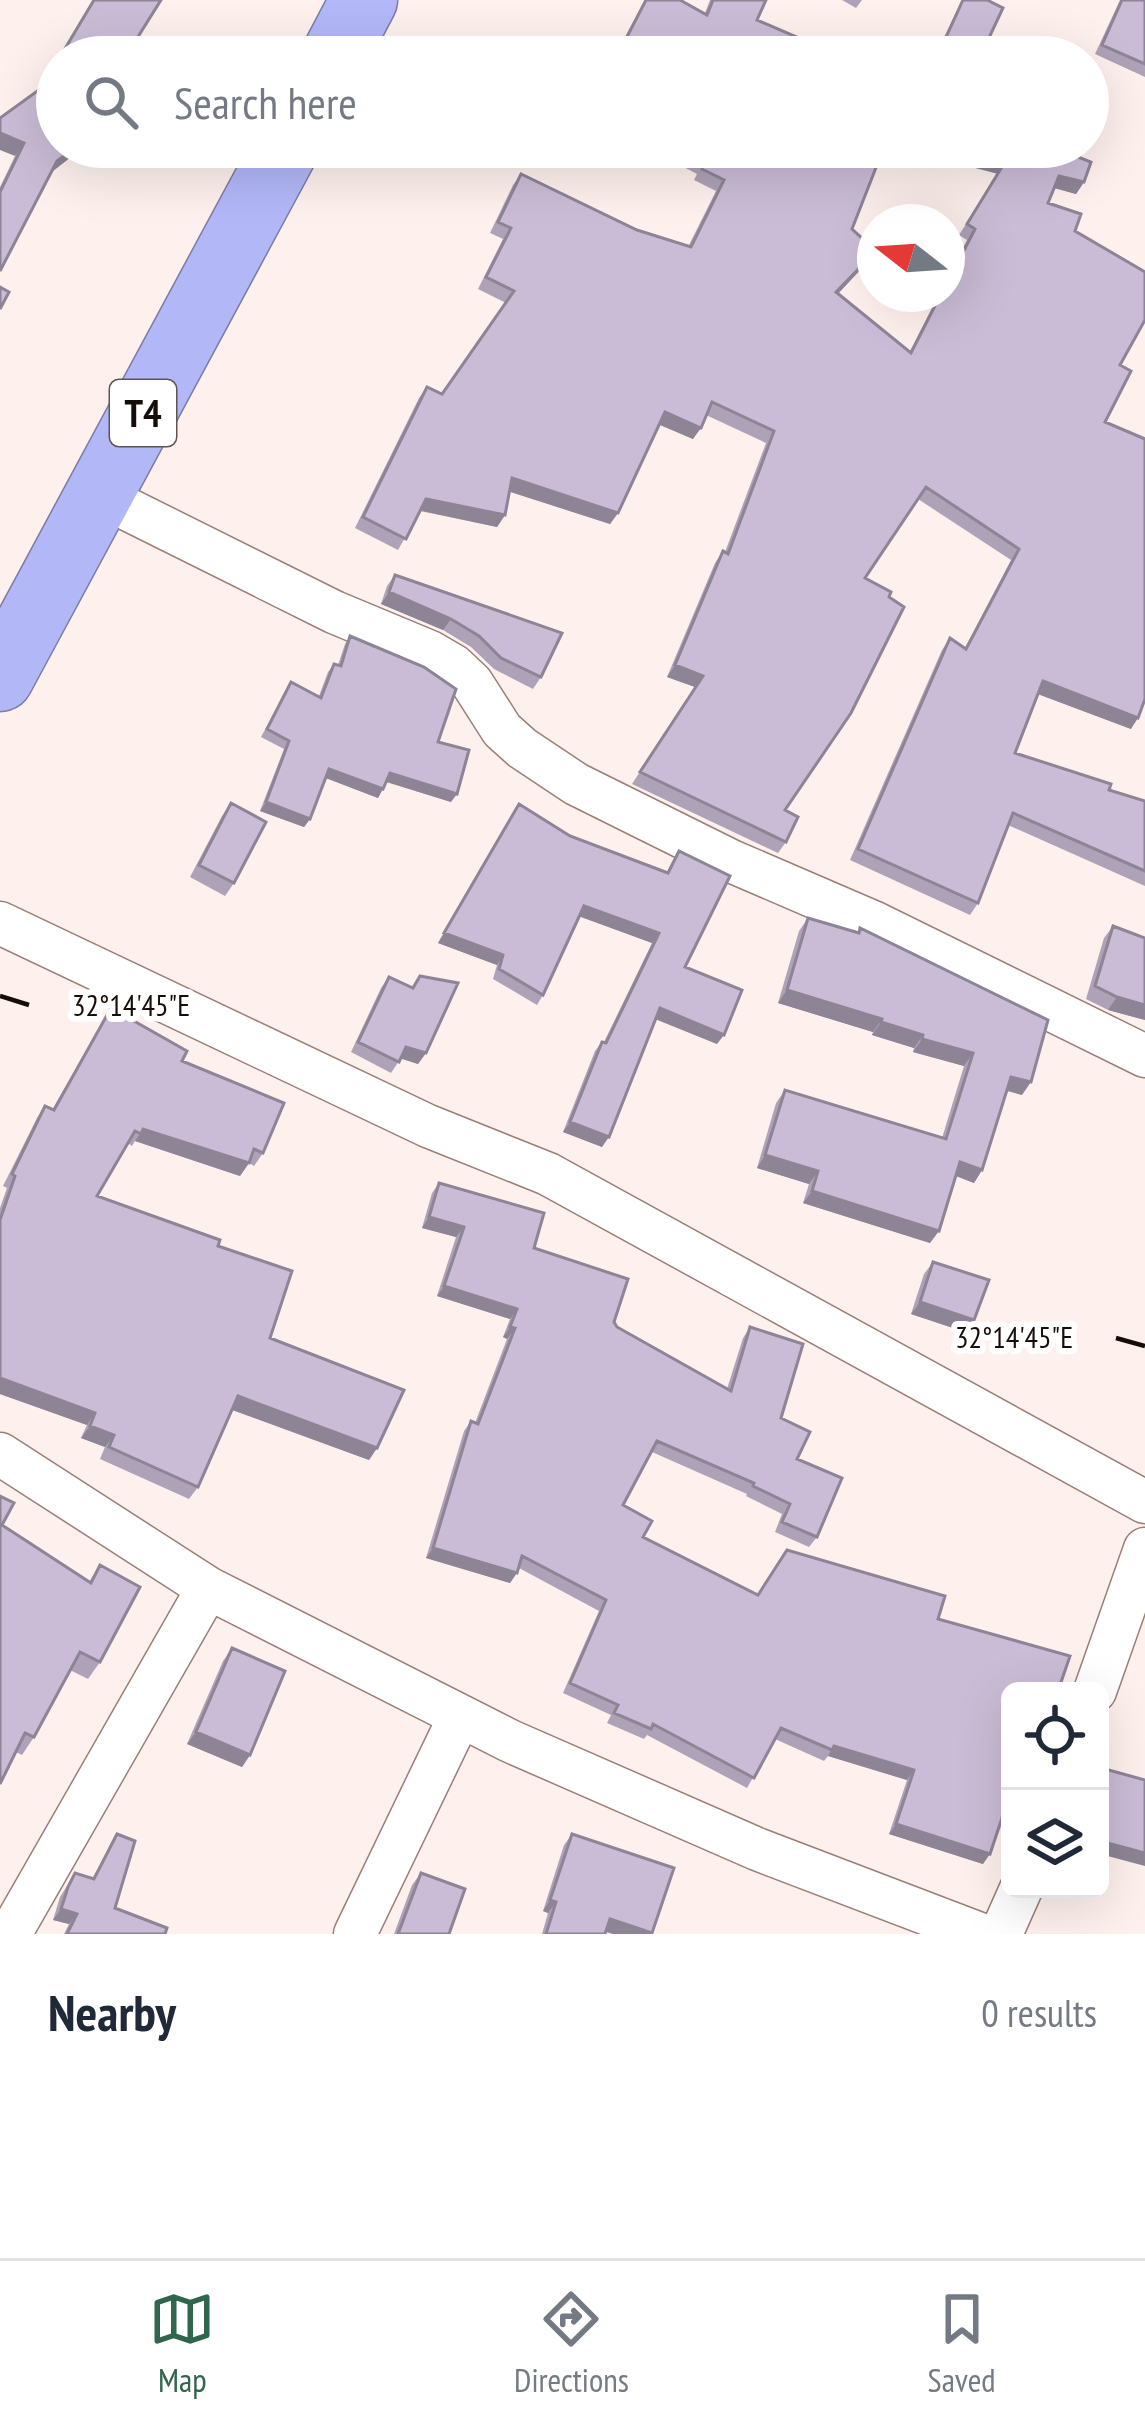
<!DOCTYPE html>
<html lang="en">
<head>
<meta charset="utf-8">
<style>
  :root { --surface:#fff; --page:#f2f2f3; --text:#1f2937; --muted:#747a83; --line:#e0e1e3; --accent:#2f664d }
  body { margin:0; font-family:"PT Sans Narrow",sans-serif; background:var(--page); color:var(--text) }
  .controls { position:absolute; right:36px; bottom:36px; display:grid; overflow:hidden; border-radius:18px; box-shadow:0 12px 48px #0002 }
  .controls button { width:108px; height:108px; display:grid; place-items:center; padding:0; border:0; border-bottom:3px solid var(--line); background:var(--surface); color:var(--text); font:60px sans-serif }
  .compass { position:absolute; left:857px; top:204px; width:108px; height:108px; border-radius:50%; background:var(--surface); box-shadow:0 12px 48px #0002; rotate:287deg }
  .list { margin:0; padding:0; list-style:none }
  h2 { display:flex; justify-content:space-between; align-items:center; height:156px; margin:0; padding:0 48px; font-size:51px }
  h2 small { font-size:39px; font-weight:400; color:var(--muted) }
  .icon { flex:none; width:66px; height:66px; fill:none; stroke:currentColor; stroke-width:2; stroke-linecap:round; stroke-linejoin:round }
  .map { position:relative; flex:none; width:1145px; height:1934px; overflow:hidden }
  .search { position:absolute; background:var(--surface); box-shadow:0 12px 48px #0002; left:36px; right:36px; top:36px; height:132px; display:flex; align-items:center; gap:30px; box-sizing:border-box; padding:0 42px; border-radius:66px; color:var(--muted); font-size:45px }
  .sheet { height:324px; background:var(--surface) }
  nav { display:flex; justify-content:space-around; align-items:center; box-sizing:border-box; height:168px; border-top:3px solid var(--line); background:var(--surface); font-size:33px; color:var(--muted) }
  nav a { display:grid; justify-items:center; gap:6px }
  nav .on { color:var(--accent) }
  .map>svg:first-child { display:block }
</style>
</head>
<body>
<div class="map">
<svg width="1145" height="1934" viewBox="0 0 1145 1934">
  <rect width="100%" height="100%" fill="#fef1ed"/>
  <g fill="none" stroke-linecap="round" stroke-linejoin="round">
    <defs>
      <path id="street" d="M 99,495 L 334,612 L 430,652 L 454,666 L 472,683 L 502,730 L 522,748 L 576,784 L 731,861 L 875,923 L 1145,1056
        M 0,923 L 428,1126 L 548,1174 L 1145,1502
        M 0,1454 L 208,1588 L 510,1741 L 757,1849 L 980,1934
        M 1095,1691 L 1145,1549
        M 10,1934 L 208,1588
        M 355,1934 L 460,1716
        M 1001,1934 L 1021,1889"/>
      <path id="highway" d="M 334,57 L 364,0
        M 0,678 L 286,147"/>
    </defs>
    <use href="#street" stroke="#9b7f75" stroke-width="45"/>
    <use href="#highway" stroke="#7b7ba4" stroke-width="69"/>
    <use href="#street" stroke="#fff" stroke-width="42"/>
    <use href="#highway" stroke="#b2b7f8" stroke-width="66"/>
  </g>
  <path fill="#aea2b8" d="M 645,0 L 680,0 L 705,13 L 710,0 L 766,0 L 757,20 L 843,57 L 602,57 L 606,51 L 615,56 Z
    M 842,0 L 862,0 L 856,8 Z
    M 962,0 L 987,0 L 980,57 L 946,57 L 937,52 Z
    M 1120,0 L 1145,0 L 1145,77 L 1095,54 Z
    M 57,60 L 57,147 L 52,172 L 0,271 L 0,187 L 15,156 L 40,89 Z
    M 646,147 L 884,147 L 852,229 L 875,253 L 838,294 L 910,351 L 939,294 L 947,294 L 947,279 L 967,240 L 959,235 L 998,174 L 1068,153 L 1084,182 L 1076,194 L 1054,188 L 1048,203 L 1075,231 L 1120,365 L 1105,422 L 1131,729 L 1038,694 L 1015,753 L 1109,790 L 1145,801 L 1145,886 L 1008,825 L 978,903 L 970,915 L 850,860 L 942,650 L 950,638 L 965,648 L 1011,560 L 918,499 L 865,578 L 785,810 L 786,842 L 778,853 L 632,784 L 695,687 L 667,677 L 715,563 L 723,551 L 725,552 L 766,443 L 706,415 L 693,439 L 660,425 L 618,513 L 610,524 L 509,491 L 505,515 L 497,527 L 420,511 L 398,550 L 355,528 L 419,398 L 427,387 L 442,394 L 506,303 L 478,289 L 503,239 L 490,233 L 513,185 L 521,174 L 637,230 L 688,247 L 716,191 L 694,180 L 697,174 Z
    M 395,575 L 541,677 L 533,689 L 494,669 L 471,647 L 443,630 L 381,604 L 387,586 Z
    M 350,636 L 438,742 L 451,802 L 386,782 L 378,798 L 326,778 L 310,819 L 304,827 L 260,811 L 284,749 L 261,737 L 291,682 L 319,696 L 328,672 L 334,664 L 338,665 L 345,644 Z
    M 231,803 L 234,883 L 225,896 L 190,877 L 222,816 Z
    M 519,804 L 570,836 L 667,872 L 679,851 L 685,967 L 717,1044 L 655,1019 L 602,1147 L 563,1132 L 595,1051 L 602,1042 L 604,1042 L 652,943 L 580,916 L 543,995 L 537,1005 L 493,979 L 497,965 L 438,943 Z
    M 808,918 L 857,933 L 860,928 L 1022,1095 L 1007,1091 L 982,1170 L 974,1183 L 956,1176 L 930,1243 L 803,1203 L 809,1184 L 757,1168 L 776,1103 L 785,1090 L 942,1138 L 964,1066 L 913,1052 L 914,1048 L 872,1035 L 873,1032 L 778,1003 L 799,931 Z
    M 1113,926 L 1145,1020 L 1108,1010 L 1086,999 L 1104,938 Z
    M 420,976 L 426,1053 L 418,1064 L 401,1058 L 391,1073 L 351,1052 L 381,988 L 389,977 L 412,987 Z
    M 111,1008 L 182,1061 L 263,1153 L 254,1166 L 249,1163 L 240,1176 L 135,1141 L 132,1146 L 128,1143 L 97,1196 L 218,1246 L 270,1338 L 377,1448 L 369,1460 L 232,1410 L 198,1487 L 189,1499 L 100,1459 L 105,1447 L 81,1438 L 87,1425 L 0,1394 L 0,1208 L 7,1188 L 3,1186 L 37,1118 L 45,1106 L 52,1110 Z
    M 439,1183 L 534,1248 L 614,1322 L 617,1327 L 727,1389 L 743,1338 L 750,1327 L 781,1418 L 797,1459 L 817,1537 L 809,1547 L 775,1532 L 782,1514 L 746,1496 L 747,1494 L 652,1452 L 623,1505 L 643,1537 L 757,1595 L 938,1619 L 1006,1806 L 983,1864 L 889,1834 L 907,1780 L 828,1756 L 824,1761 L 775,1739 L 747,1788 L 647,1735 L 644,1739 L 607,1723 L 611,1715 L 563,1693 L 599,1611 L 519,1568 L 510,1583 L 426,1558 L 464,1431 L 471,1421 L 475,1423 L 507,1339 L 503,1337 L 510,1319 L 437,1296 L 456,1237 L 422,1228 L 432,1193 Z
    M 933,1262 L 965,1332 L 911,1314 L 924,1274 Z
    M 2,1525 L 89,1582 L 100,1565 L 100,1662 L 88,1679 L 70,1670 L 34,1737 L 22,1755 L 16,1752 Z
    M 232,1648 L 250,1755 L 242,1767 L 187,1744 L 223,1661 Z
    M 117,1834 L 115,1908 L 165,1934 L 64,1934 L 69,1924 L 53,1920 L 60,1897 L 75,1873 L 92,1879 Z
    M 572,1834 L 652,1934 L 613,1934 L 606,1932 L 605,1934 L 542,1934 L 548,1913 L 543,1911 L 564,1845 Z
    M 421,1873 L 449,1934 L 394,1934 L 412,1885 Z"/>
  <path fill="#8d8496" d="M 0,133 L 24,143 L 15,156 L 0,150 Z
    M 76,147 L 84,147 L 48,175 L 57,161 Z
    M 895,147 L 947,147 L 1005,162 L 998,174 Z
    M 1059,176 L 1084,182 L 1076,194 L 1051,187 Z
    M 875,253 L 868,262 L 828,304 L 836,292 Z
    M 665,412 L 701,428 L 693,439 L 658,424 Z
    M 512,478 L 618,513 L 610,524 L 504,490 Z
    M 426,499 L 505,515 L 497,527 L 418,510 Z
    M 389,592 L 451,619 L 443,630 L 381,604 Z
    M 675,665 L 703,676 L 695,687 L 667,677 Z
    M 1043,681 L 1138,718 L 1131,729 L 1035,693 Z
    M 329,769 L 383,789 L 378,798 L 323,777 Z
    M 390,773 L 457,794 L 451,802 L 384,781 Z
    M 266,802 L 310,819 L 304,827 L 260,811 Z
    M 584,906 L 659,933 L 652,943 L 578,916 Z
    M 444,933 L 503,955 L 497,965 L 438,943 Z
    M 787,990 L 882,1019 L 873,1032 L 778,1003 Z
    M 1117,997 L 1145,1005 L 1145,1020 L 1108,1010 Z
    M 660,1008 L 724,1035 L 717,1044 L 653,1018 Z
    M 881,1022 L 923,1035 L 914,1048 L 872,1035 Z
    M 922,1039 L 973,1053 L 964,1066 L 913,1052 Z
    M 406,1047 L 426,1053 L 418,1064 L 399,1058 Z
    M 1011,1077 L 1031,1082 L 1022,1095 L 1002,1089 Z
    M 570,1122 L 609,1137 L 602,1147 L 563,1132 Z
    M 143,1129 L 249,1163 L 240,1176 L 135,1141 Z
    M 765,1155 L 818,1171 L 809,1184 L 757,1168 Z
    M 960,1162 L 982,1170 L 974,1183 L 951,1174 Z
    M 812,1191 L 939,1231 L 930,1243 L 803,1203 Z
    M 429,1217 L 464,1227 L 456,1237 L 422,1228 Z
    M 444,1286 L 517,1309 L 510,1319 L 437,1296 Z
    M 920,1302 L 974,1320 L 965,1332 L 911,1314 Z
    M 510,1327 L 515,1328 L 507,1339 L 503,1337 Z
    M 0,1378 L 95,1413 L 87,1425 L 0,1394 Z
    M 238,1396 L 377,1448 L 369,1460 L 230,1409 Z
    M 90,1426 L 114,1435 L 105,1447 L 81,1438 Z
    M 433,1548 L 517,1573 L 510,1583 L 426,1558 Z
    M 196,1732 L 250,1755 L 242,1767 L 187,1744 Z
    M 834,1746 L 914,1770 L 907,1780 L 828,1756 Z
    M 896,1824 L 990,1854 L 983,1864 L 889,1834 Z
    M 1100,1841 L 1145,1853 L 1145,1866 L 1100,1854 Z
    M 550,1900 L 556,1902 L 548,1913 L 543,1911 Z
    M 61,1909 L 77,1914 L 69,1924 L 53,1920 Z
    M 610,1919 L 652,1934 L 613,1934 L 602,1930 Z"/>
  <path fill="#cabcd6" stroke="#8d8496" stroke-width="3" d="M 94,0 L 161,0 L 136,40 L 149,48 L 144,57 L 60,57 Z
    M 646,0 L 680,0 L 707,15 L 713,0 L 766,0 L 757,20 L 843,57 L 603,57 L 606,51 L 617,56 Z
    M 963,0 L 987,0 L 1003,8 L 980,57 L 962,57 L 942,46 Z
    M 1122,0 L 1145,0 L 1145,64 L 1102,45 Z
    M 57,63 L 57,147 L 76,147 L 57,161 L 0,271 L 0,192 L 24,143 L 0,133 L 0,118 L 43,87 Z
    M 676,147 L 884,147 L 852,229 L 875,250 L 875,252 L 836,292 L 911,353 L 941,294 L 947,294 L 947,283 L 975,229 L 967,224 L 1005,162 L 947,147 L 1071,147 L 1068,153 L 1091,162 L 1084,182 L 1059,176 L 1048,203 L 1081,214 L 1075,231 L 1145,272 L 1145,320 L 1120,365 L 1131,371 L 1105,422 L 1145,439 L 1145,699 L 1138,718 L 1043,681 L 1015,753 L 1111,784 L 1109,790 L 1145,801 L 1145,871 L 1013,813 L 978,903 L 858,849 L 950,638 L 966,649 L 1019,549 L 926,487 L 865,578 L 891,592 L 889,597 L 904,607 L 851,713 L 785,810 L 798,817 L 786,842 L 640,772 L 703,676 L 675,665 L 723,551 L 728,554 L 774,431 L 712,402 L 701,428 L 665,412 L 618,513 L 512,478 L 505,515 L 426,499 L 406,539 L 363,517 L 427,387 L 442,394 L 514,291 L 486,277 L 511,228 L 498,222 L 521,174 L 637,230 L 691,247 L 724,180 L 702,169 L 705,162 Z
    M 0,287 L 9,292 L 0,309 Z
    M 395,575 L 562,633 L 541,677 L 501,658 L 479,636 L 451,619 L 389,592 Z
    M 350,636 L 424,667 L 456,689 L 438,742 L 469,750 L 457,794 L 390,773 L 383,789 L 329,769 L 310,819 L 266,802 L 289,741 L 267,729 L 291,682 L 321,698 L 334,664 L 341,666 Z
    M 231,803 L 266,822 L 234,883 L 199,865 Z
    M 519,804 L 570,836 L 668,873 L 679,851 L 730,876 L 685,967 L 742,990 L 724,1035 L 660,1008 L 609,1137 L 570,1122 L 602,1042 L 606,1043 L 659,933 L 584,906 L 543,995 L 499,969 L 503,955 L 444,933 Z
    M 808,918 L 859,933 L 860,928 L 1048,1020 L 1031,1082 L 1011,1077 L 982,1170 L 960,1162 L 939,1231 L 812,1191 L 818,1171 L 765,1155 L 785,1090 L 946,1139 L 973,1053 L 922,1039 L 923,1035 L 881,1022 L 882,1019 L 787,990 Z
    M 1113,926 L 1145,938 L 1145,1005 L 1117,997 L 1095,986 Z
    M 420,976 L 458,983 L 426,1053 L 406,1047 L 399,1062 L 358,1042 L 389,977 L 413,988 Z
    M 111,1008 L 187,1051 L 182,1061 L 284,1103 L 263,1153 L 254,1149 L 249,1163 L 143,1129 L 141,1134 L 135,1131 L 97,1196 L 220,1240 L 218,1246 L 292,1271 L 270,1338 L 404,1390 L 377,1448 L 238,1396 L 198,1487 L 109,1447 L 114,1435 L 90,1426 L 95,1413 L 0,1378 L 0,1220 L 15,1176 L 12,1174 L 45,1106 L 54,1110 Z
    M 439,1183 L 544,1213 L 534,1248 L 628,1279 L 614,1322 L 617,1327 L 731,1391 L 750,1327 L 803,1344 L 781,1418 L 810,1432 L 797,1459 L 842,1478 L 817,1537 L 782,1522 L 790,1504 L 753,1486 L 754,1483 L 657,1441 L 623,1505 L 652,1521 L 643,1537 L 758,1595 L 787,1550 L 945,1596 L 938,1619 L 1070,1656 L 1058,1691 L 1010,1691 L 1010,1794 L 990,1854 L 896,1824 L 914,1770 L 834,1746 L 832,1750 L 781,1728 L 754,1778 L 653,1724 L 651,1729 L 614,1713 L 618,1705 L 570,1683 L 606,1600 L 522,1556 L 517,1573 L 433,1548 L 471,1421 L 478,1424 L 515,1328 L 510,1327 L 517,1309 L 444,1286 L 464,1227 L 429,1217 Z
    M 933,1262 L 989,1280 L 974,1320 L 920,1302 Z
    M 0,1496 L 14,1503 L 2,1525 L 91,1583 L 100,1565 L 140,1587 L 100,1662 L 80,1652 L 34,1737 L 25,1733 L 0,1784 Z
    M 232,1648 L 285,1671 L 250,1755 L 196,1732 Z
    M 1105,1769 L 1145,1780 L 1145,1853 L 1100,1841 L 1100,1787 Z
    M 117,1834 L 135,1841 L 115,1908 L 167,1928 L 165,1934 L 67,1934 L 77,1914 L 61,1909 L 68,1887 L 75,1873 L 94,1879 Z
    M 572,1834 L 674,1868 L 652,1933 L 610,1919 L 605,1934 L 546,1934 L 556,1902 L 550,1900 Z
    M 421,1873 L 465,1889 L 449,1934 L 398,1934 Z"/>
  <path fill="none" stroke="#160c08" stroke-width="4.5" d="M 0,996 L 29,1005M 1116,1338 L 1145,1346"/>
  <g text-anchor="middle" stroke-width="12" stroke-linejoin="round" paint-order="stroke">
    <rect fill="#fff" stroke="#5c5552" stroke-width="3" x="110" y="380" width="66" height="66" rx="9"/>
    <g font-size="39" font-weight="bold" fill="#160c08">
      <text x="143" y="427">T4</text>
    </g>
  </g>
  <g font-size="30" text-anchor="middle" fill="#160c08" stroke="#fff" stroke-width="12" stroke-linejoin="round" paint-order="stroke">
    <text x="131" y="1016">32°14'45"E</text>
    <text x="1014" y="1348">32°14'45"E</text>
  </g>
</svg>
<div class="controls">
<button><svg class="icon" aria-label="locate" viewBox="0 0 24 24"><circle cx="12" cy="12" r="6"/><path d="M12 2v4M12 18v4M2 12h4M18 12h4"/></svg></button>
<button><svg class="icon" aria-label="layers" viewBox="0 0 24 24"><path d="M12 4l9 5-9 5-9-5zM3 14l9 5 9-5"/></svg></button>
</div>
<svg class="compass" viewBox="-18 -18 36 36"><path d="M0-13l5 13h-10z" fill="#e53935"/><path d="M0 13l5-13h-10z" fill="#747a83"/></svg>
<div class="search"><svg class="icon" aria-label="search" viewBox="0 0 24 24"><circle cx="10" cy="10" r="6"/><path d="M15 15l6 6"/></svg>Search here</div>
</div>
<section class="sheet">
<h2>Nearby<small>0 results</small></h2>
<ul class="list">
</ul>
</section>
<nav>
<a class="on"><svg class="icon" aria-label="map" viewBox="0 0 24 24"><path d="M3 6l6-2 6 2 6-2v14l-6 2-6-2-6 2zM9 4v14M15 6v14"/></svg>Map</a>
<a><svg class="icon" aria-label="directions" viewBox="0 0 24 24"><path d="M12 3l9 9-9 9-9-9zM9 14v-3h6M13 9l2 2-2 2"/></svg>Directions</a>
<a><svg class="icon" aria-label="saved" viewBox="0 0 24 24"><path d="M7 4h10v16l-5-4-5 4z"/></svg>Saved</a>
</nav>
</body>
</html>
